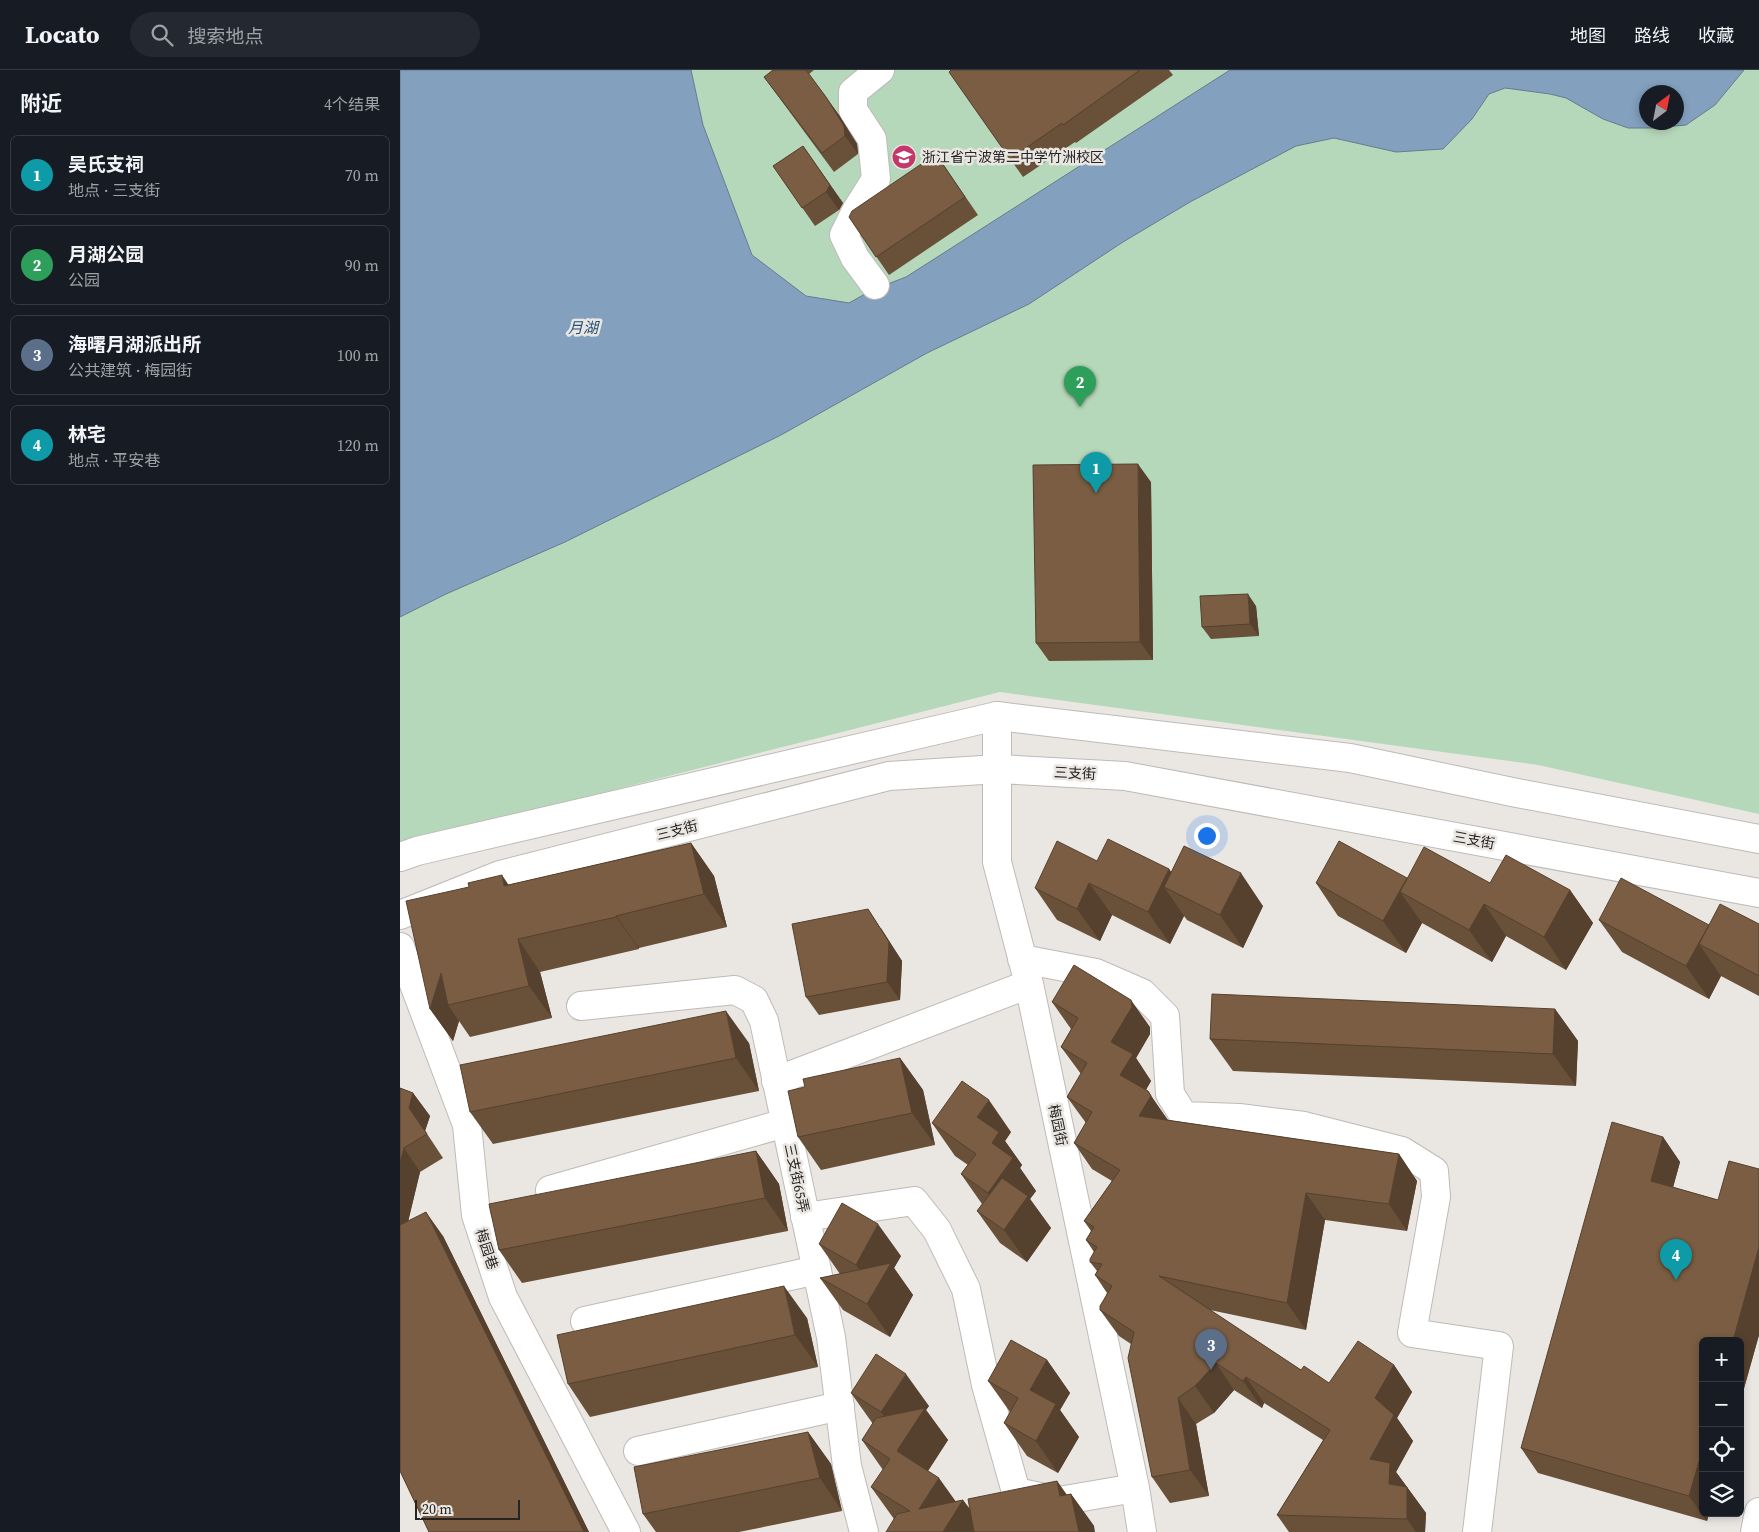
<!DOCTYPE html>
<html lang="zh">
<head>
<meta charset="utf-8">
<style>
  :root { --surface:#171b24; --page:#242831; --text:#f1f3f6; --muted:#9ea1a6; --line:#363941; --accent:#c43769 }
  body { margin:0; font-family:"Source Serif 4","Noto Sans SC",serif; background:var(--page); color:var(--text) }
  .controls { position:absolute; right:15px; bottom:15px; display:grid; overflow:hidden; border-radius:8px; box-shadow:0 2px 8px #0003 }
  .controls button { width:45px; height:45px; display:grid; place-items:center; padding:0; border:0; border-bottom:1px solid var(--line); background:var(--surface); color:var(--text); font:25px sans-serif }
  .compass { position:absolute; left:1239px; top:15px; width:45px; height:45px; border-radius:50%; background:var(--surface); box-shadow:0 2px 8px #0003; rotate:32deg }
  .scale { position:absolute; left:15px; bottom:12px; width:105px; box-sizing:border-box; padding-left:5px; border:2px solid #262423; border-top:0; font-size:14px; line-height:18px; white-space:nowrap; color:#262423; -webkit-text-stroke:4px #eae7e3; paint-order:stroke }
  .you { position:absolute; left:806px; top:765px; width:18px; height:18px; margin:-12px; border:4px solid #fff; border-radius:50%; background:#1a73e8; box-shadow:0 0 0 8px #1a73e833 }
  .badge { display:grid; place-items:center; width:32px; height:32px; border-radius:50%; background:var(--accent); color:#fff; font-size:16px; font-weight:700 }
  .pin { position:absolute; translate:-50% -41px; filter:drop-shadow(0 1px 2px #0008) }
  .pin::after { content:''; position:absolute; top:26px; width:18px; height:15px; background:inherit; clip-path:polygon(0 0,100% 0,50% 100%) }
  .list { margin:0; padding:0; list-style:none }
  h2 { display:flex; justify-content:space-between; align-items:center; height:65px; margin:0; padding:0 20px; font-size:21px }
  h2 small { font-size:16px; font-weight:400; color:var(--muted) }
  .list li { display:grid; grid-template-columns:32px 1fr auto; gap:15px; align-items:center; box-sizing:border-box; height:80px; margin:0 10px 10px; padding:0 10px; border:1px solid var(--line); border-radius:8px }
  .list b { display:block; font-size:19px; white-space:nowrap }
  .list p { margin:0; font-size:16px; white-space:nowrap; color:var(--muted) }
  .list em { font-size:16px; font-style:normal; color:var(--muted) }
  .icon { flex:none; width:28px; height:28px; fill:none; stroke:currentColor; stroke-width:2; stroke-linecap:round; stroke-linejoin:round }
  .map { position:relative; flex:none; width:1359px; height:1462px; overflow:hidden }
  header { display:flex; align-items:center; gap:30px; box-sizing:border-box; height:70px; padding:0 25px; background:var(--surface); border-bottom:1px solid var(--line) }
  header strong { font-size:24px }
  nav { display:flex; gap:28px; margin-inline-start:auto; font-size:18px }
  .search { width:350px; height:45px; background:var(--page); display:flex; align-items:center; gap:12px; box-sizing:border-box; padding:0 18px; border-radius:28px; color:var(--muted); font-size:19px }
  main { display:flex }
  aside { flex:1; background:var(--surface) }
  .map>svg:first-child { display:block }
</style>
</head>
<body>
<header>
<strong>Locato</strong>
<div class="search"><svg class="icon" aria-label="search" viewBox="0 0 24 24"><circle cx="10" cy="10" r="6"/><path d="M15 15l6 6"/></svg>搜索地点</div>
<nav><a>地图</a><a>路线</a><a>收藏</a></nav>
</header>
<main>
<aside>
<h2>附近<small>4个结果</small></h2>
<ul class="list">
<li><span class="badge" style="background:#0f9aa8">1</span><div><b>吴氏支祠</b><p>地点 · 三支街</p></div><em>70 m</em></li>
<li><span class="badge" style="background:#2e9e5b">2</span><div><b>月湖公园</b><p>公园</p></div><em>90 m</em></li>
<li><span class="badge" style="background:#5c6f8a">3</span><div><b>海曙月湖派出所</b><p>公共建筑 · 梅园街</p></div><em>100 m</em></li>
<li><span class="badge" style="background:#0f9aa8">4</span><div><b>林宅</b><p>地点 · 平安巷</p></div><em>120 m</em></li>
</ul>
</aside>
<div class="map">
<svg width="1359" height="1462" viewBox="0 0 1359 1462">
  <rect width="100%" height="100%" fill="#eae7e3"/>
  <path fill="#b6d8ba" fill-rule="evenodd" d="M 0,0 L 1359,0 L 1359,744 L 1138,695 L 600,622 L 115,745 L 0,778 ZM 1246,22 L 1276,22 L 1276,52 L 1246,52 Z"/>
  <path fill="#83a0be" stroke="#677b90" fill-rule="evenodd" d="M 0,0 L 291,0 L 303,55 L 352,185 L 406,226 L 449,233 L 472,220 L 506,207 L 830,0 L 1344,0 L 1315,35 L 1286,55 L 1253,58 L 1228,58 L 1203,49 L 1166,28 L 1150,24 L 1105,18 L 1089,24 L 1072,49 L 1043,79 L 996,82 L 934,68 L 896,76 L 790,132 L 723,172 L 629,234 L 527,283 L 381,365 L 165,472 L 46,524 L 0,547 ZM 1246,22 L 1276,22 L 1276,52 L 1246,52 Z"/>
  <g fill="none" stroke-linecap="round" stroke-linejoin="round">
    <defs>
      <path id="minor" d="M 475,215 L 455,188 L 444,165 L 456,141 L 476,109 L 472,69 L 453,40 L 453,22 L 480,0
        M 597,646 L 597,792 L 629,914 L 735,1418 L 742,1462
        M 0,877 L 67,1055 L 76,1145 L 103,1227 L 226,1462
        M 622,889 L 696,903 L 742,923 L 765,946 L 770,1024 L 784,1046 L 839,1048 L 904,1056 L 1002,1081 L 1034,1101 L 1036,1127 L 1012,1263 L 1099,1276 L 1077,1462
        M 181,936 L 335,920 L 354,930 L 364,951 L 431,1267 L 447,1396 L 464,1462
        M 376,1011 L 629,914
        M 150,1120 L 385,1053
        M 405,1147 L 514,1131 L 537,1160 L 566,1219 L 586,1315 L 616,1422 L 659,1431 L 735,1418
        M 185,1251 L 417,1200
        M 238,1381 L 440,1336
        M 1355,1462 L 1359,1442"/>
      <path id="major" d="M 0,787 L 17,781 L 597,646 L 950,688 L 1117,723 L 1359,769
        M 0,845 L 100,805 L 489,706 L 598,699 L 725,706 L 1359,823"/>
    </defs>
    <use href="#minor" stroke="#bebab7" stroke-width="30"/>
    <use href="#major" stroke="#bebab7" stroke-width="30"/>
    <use href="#minor" stroke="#fff" stroke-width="28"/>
    <use href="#major" stroke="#fff" stroke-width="28"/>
  </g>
  <path fill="#695039" d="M 373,0 L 414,0 L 409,4 L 439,45 L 457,74 L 458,84 L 434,102 L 364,7 Z
    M 551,0 L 769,0 L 773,5 L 676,73 L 675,72 L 623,107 L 549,2 Z
    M 403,76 L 443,133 L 439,140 L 415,156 L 373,96 Z
    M 536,84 L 578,145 L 489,205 L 449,147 Z
    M 751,412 L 753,590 L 649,591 L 636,573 Z
    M 856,536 L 859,566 L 811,569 L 802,557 Z
    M 291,773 L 314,806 L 327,857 L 239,878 L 239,879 L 140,902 L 152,948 L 70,967 L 59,951 L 53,971 L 30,939 L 69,817 L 108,815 Z
    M 697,791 L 769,799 L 771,802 L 863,836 L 843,878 L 787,850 L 784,846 L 770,874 L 712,845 L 700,871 L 657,850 L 635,818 Z
    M 1007,808 L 1090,813 L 1170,820 L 1193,853 L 1166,900 L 1106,866 L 1092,892 L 1022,853 L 1006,883 L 938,846 L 916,813 Z
    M 1199,850 L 1309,855 L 1359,854 L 1359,926 L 1321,906 L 1309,929 L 1222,882 Z
    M 481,858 L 502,891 L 500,930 L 419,945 L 406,927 Z
    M 652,932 L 750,957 L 750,964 L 736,988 L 751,1011 L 746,1020 L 768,1050 L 999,1084 L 1017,1111 L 1007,1161 L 925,1150 L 906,1260 L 810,1240 L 901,1300 L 929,1313 L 994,1295 L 1012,1322 L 997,1348 L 1013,1371 L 996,1402 L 1026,1443 L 1025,1462 L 889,1462 L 877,1445 L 923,1370 L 864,1333 L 862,1338 L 834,1320 L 814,1343 L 796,1354 L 809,1426 L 770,1433 L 752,1407 L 731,1274 L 719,1266 L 700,1240 L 707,1223 L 695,1205 L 697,1201 L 690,1192 L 694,1182 L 686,1170 L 691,1161 L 684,1151 L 712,1111 L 692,1099 L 674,1073 L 686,1053 L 667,1027 L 681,1004 L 661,977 L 671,959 Z
    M 1155,939 L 1178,971 L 1176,1016 L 833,1001 L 810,969 Z
    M 349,973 L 359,1021 L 93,1074 L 70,1042 Z
    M 500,988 L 523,1020 L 535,1075 L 421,1100 L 398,1067 L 405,1017 Z
    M 0,1018 L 13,1023 L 30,1046 L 25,1061 L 43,1088 L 20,1102 L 8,1151 L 43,1166 L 189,1462 L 29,1462 L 0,1401 Z
    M 532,1053 L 611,1062 L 605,1071 L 622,1095 L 620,1098 L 636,1121 L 630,1129 L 651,1158 L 627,1192 L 600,1173 L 577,1141 L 582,1134 L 561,1104 L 568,1095 L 555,1086 Z
    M 1263,1067 L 1280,1092 L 1273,1117 L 1318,1130 L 1359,1099 L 1359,1265 L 1307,1451 L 1138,1403 L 1121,1378 Z
    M 356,1081 L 379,1114 L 388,1161 L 122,1213 L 99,1180 Z
    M 419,1174 L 501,1186 L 494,1198 L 513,1225 L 490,1267 L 443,1240 L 420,1208 L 440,1204 Z
    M 407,1248 L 418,1297 L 190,1347 L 168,1314 Z
    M 647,1290 L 670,1323 L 660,1340 L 679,1367 L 658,1403 L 627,1386 L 604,1353 L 610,1342 L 588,1311 Z
    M 451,1323 L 529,1336 L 526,1340 L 548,1370 L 528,1401 L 556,1432 L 563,1430 L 570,1439 L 657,1411 L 667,1425 L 671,1424 L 694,1456 L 494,1449 L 471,1417 L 483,1400 L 462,1370 L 473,1354 Z
    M 408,1362 L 431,1394 L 442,1441 L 339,1462 L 256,1462 L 243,1444 Z"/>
  <path fill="#55412e" d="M 426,27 L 439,45 L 457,74 L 458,84 L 445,66 Z
    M 403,76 L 443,133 L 439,140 L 426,122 Z
    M 738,394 L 751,412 L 753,590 L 740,572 Z
    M 848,524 L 856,536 L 859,566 L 850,554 Z
    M 291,773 L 314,806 L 327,857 L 304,824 Z
    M 769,799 L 791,831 L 764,817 L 784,846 L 770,874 L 748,842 Z
    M 841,803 L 863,836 L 843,878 L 820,845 Z
    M 102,805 L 124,838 L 104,816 Z
    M 1007,808 L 1027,836 L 1000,822 L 1022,853 L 1006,883 L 983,851 Z
    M 689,813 L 712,845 L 700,871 L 677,839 Z
    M 1170,820 L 1193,853 L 1166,900 L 1144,867 Z
    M 1084,834 L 1106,866 L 1092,892 L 1069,860 Z
    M 468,839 L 502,891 L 500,930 L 487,912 Z
    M 216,846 L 239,878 L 239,879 L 216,847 Z
    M 1309,855 L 1299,874 L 1321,906 L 1309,929 L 1286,896 Z
    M 118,869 L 140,902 L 152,948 L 129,916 Z
    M 41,903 L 48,935 L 59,951 L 53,971 L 30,939 Z
    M 731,930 L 750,957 L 750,964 L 736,988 L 751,1011 L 739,1031 L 720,1005 L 711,972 Z
    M 1155,939 L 1178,971 L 1176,1016 L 1153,984 Z
    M 326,941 L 349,973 L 359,1021 L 336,988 Z
    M 500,988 L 523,1020 L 535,1075 L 512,1043 Z
    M 748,1021 L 769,1052 L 739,1046 Z
    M 13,1023 L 30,1046 L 25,1061 L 43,1088 L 9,1038 Z
    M 589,1030 L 611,1062 L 605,1071 L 622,1095 L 620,1098 L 636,1121 L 630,1129 L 651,1158 L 627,1192 L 604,1160 L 609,1153 L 588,1123 L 592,1073 L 577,1047 Z
    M 1263,1067 L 1280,1092 L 1268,1136 L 1251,1111 Z
    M 4,1078 L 20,1102 L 0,1186 L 0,1094 Z
    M 356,1081 L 379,1114 L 388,1161 L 365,1128 Z
    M 999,1084 L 1017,1111 L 1007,1161 L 989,1134 Z
    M 906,1123 L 925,1150 L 906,1260 L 887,1233 Z
    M 26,1142 L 43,1166 L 189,1462 L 184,1462 Z
    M 478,1154 L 501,1186 L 494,1198 L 513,1225 L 490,1267 L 467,1234 L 475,1221 L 456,1195 Z
    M 1359,1177 L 1359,1265 L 1340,1332 L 1340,1271 L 1333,1271 Z
    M 384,1216 L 407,1248 L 418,1297 L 395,1265 Z
    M 647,1290 L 670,1323 L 660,1340 L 679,1367 L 658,1403 L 636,1371 L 630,1320 Z
    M 816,1293 L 834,1320 L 814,1343 L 795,1316 Z
    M 994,1295 L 1012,1322 L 997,1348 L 1013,1371 L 996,1402 L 1026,1443 L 1025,1462 L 1016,1462 L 1007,1449 L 970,1389 L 975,1328 Z
    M 506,1304 L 529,1336 L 526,1340 L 548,1370 L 520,1413 L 497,1381 L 503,1372 L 481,1342 Z
    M 846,1307 L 864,1333 L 862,1338 L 843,1311 Z
    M 778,1328 L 796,1354 L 809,1426 L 790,1400 Z
    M 408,1362 L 431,1394 L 442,1441 L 420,1408 Z
    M 1303,1378 L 1303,1443 L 1309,1443 L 1307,1451 L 1289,1426 Z
    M 539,1408 L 559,1436 L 563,1430 L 585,1462 L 535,1462 L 519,1439 Z
    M 657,1411 L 673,1434 L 671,1424 L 694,1456 L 695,1462 L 679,1462 L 660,1426 Z"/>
  <path fill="#7a5d42" stroke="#55412e" d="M 373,0 L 406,0 L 426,27 L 444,56 L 445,66 L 422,83 L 364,7 Z
    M 551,0 L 740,0 L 663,55 L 662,53 L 610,89 L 549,2 Z
    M 403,76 L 430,115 L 426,122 L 402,138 L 373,96 Z
    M 536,84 L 565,127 L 476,187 L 449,147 L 452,141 Z
    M 738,394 L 740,572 L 636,573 L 633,395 Z
    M 848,524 L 850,554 L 802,557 L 800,526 Z
    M 708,769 L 769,799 L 748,842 L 689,813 L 677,839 L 635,818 L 657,771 L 697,791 Z
    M 939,771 L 1007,808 L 983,851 L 916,813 Z
    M 291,773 L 304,824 L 216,846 L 216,847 L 118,869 L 129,916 L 48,935 L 41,903 L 30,939 L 6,831 L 69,817 L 68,813 L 102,805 L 104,816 Z
    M 784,776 L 841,803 L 820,845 L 764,817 Z
    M 1024,777 L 1090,813 L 1106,785 L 1170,820 L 1144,867 L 1084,834 L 1069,860 L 1000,822 Z
    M 1221,808 L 1309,855 L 1286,896 L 1199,850 Z
    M 1320,834 L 1359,854 L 1359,906 L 1299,874 Z
    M 468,839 L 489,872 L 487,912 L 406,927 L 392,854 Z
    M 674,895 L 731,930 L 732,937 L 711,972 L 733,984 L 720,1005 L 748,1021 L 751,1026 L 739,1046 L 999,1084 L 989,1134 L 906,1123 L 887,1233 L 759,1206 L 901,1300 L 904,1296 L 929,1313 L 958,1271 L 994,1295 L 975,1328 L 994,1345 L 970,1389 L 990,1393 L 989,1414 L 1007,1417 L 1007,1449 L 877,1445 L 930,1360 L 846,1307 L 843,1311 L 816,1293 L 795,1316 L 778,1328 L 790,1400 L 752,1407 L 728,1288 L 734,1262 L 700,1240 L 700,1236 L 712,1216 L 695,1205 L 702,1194 L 690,1192 L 690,1189 L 697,1177 L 686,1170 L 694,1157 L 684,1151 L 720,1100 L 674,1073 L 692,1042 L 667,1027 L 687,993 L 661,977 L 678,948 L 652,932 Z
    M 812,924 L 1155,939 L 1153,984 L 810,969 Z
    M 326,941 L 336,988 L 70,1042 L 60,995 Z
    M 500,988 L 512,1043 L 398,1067 L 388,1021 L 405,1017 L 403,1009 Z
    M 562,1011 L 589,1030 L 577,1047 L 599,1062 L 592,1073 L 613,1088 L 588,1123 L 561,1104 L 576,1084 L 532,1053 Z
    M 0,1018 L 13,1023 L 9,1038 L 27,1064 L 4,1078 L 0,1094 Z
    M 1212,1052 L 1263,1067 L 1251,1111 L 1318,1130 L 1329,1091 L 1359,1099 L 1359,1177 L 1333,1271 L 1303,1271 L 1303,1378 L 1289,1426 L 1121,1378 Z
    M 356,1081 L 365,1128 L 99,1180 L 89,1134 Z
    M 602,1108 L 628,1126 L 604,1160 L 577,1141 Z
    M 442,1133 L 478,1154 L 456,1195 L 419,1174 Z
    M 26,1142 L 184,1462 L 29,1462 L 0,1401 L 0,1155 Z
    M 491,1193 L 467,1234 L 420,1208 Z
    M 384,1216 L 395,1265 L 168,1314 L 157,1265 Z
    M 611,1270 L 647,1290 L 630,1320 L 656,1334 L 636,1371 L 604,1353 L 618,1328 L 588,1311 Z
    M 476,1284 L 506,1304 L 481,1342 L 451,1323 Z
    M 525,1338 L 497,1381 L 539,1408 L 519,1439 L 563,1430 L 543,1462 L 486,1462 L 497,1444 L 510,1441 L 471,1417 L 490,1389 L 462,1370 L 476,1348 Z
    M 408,1362 L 420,1408 L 243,1444 L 234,1397 Z
    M 657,1411 L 660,1426 L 671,1424 L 679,1462 L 574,1462 L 568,1429 Z"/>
  <defs>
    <symbol id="school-disc" viewBox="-11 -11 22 22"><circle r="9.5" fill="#c43769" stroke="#eae7e3"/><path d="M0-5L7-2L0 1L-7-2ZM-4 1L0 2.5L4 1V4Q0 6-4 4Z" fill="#fff"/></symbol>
  </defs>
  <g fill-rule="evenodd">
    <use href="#school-disc" x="490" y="73" width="28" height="28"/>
  </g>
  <g text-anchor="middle" stroke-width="5" stroke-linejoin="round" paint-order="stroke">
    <g font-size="14" fill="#262423" stroke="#eae7e3" text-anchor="start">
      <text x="522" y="92">浙江省宁波第二中学竹洲校区</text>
    </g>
    <g font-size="14" fill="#262423" stroke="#eae7e3">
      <text transform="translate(675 703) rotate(3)" y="5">三支街</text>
      <text transform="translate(277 760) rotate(-14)" y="5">三支街</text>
      <text transform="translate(1074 770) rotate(10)" y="5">三支街</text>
      <text transform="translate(658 1055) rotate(78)" y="5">梅园街</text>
      <text transform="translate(397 1108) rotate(78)" y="5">三支街65弄</text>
      <text transform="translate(87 1179) rotate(72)" y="5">梅园巷</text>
    </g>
    <g font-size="15" font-style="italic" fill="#24517a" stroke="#eae7e3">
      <text x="183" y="263">月湖</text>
    </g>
  </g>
</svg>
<div class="controls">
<button>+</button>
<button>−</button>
<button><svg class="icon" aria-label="locate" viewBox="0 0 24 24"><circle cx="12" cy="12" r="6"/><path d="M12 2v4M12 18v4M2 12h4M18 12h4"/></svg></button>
<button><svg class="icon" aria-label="layers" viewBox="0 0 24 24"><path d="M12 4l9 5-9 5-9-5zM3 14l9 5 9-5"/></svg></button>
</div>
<svg class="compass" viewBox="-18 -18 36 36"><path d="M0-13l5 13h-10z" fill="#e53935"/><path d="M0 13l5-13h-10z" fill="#9ea1a6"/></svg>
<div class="scale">20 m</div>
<div class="you"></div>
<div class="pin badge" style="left:696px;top:423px;background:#0f9aa8">1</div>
<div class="pin badge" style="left:680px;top:337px;background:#2e9e5b">2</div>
<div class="pin badge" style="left:811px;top:1300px;background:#5c6f8a">3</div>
<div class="pin badge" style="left:1276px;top:1210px;background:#0f9aa8">4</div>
</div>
</main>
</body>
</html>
